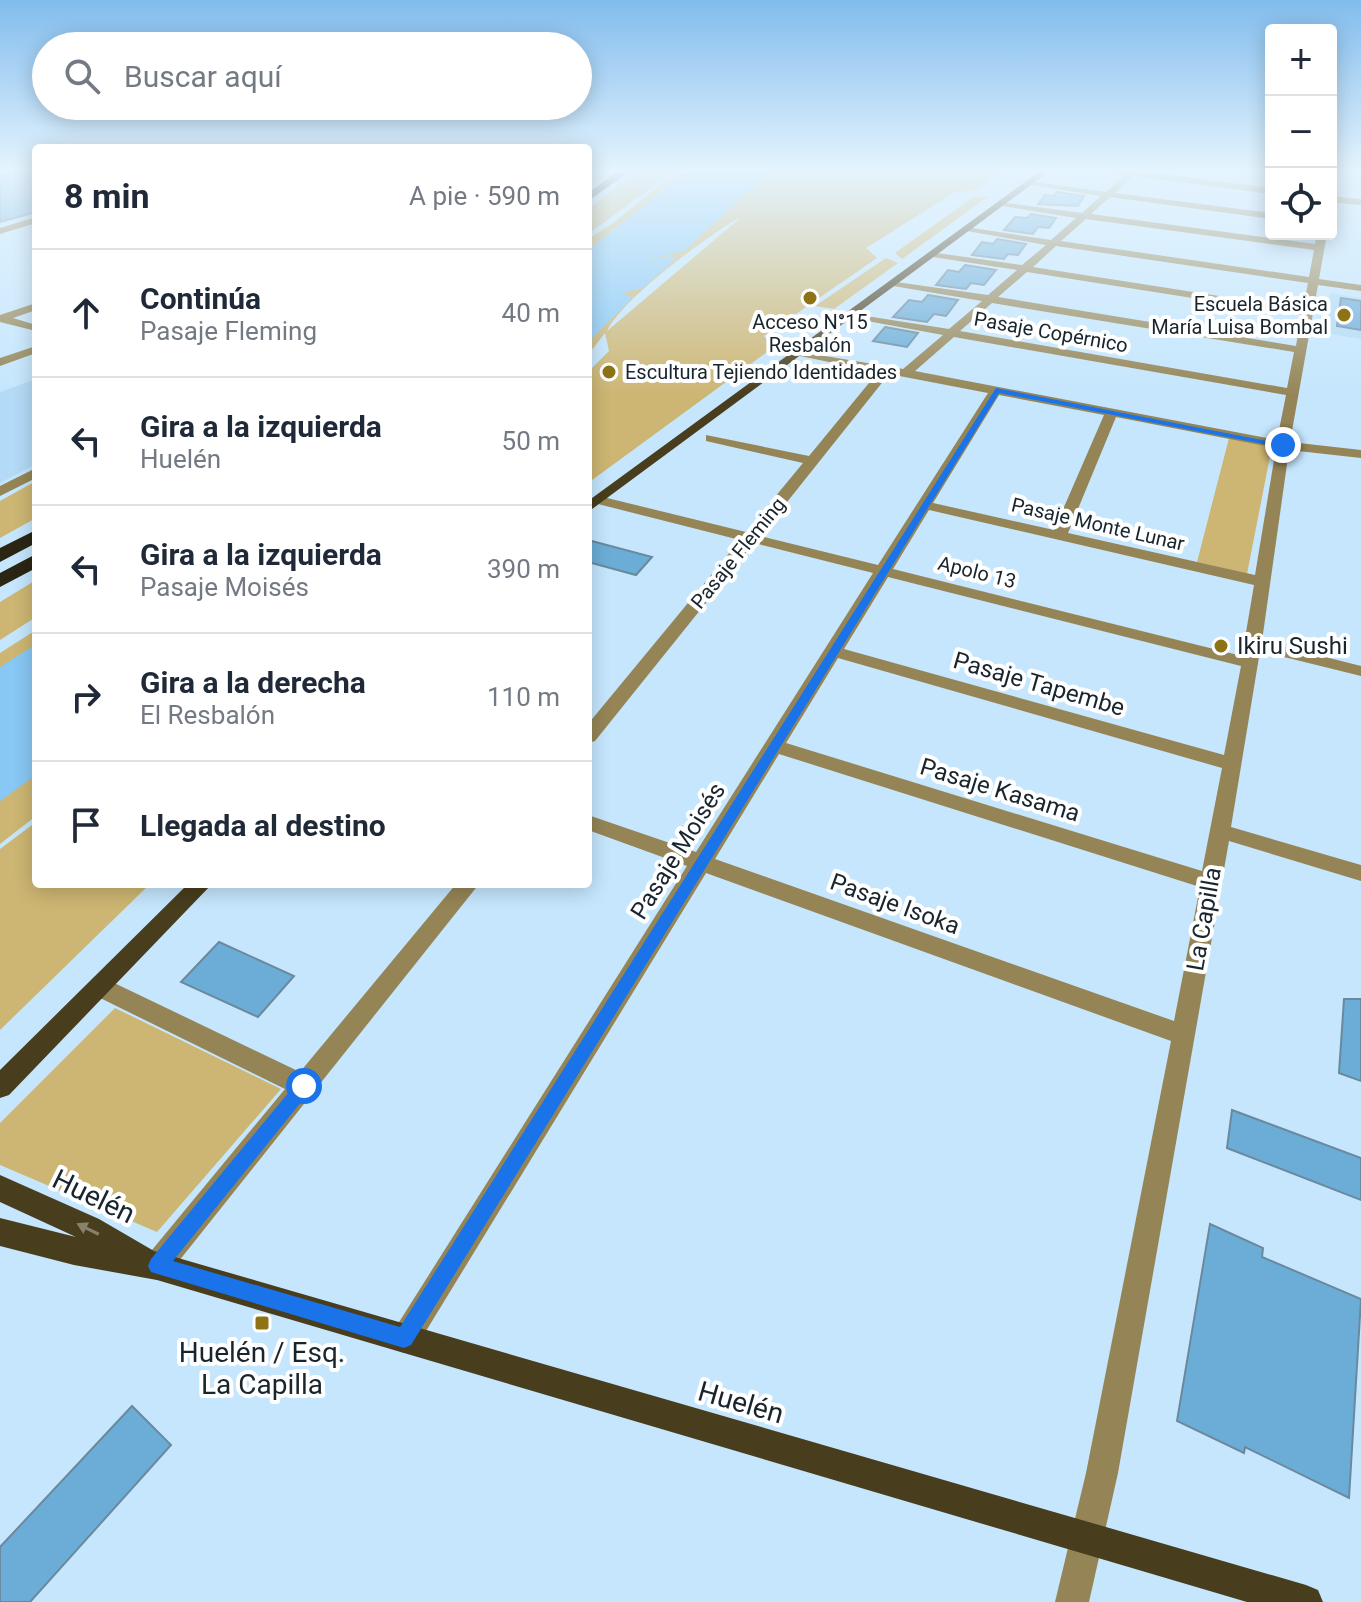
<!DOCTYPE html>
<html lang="es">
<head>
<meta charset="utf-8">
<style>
  :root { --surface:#fff; --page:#f6f6f7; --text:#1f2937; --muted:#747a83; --line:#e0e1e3 }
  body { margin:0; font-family:Roboto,sans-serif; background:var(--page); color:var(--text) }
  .controls { position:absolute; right:24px; top:24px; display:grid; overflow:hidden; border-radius:8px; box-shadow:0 4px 20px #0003 }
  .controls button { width:72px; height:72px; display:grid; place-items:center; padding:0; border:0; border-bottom:2px solid var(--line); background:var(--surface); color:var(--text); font:40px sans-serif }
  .stop { position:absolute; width:24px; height:24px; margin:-18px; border:6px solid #1a73e8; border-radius:50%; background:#fff }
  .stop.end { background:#1a73e8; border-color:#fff; box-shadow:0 2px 8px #0008 }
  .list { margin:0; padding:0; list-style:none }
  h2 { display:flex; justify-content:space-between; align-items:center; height:104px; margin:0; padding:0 32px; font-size:34px }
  h2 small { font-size:26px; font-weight:400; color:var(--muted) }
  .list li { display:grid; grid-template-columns:52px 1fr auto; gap:24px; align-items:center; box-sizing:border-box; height:128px; padding:0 32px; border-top:2px solid var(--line) }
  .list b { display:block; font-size:30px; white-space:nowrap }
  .list p { margin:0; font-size:26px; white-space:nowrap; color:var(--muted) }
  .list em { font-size:26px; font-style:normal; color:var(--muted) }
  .icon { flex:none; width:44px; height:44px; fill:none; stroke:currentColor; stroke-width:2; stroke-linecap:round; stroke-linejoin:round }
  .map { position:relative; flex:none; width:1361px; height:1602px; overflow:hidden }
  .search { position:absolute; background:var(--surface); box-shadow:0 4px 20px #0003; left:32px; top:32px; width:560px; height:88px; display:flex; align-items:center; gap:20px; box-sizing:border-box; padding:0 28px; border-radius:44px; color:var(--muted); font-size:30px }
  .panel { position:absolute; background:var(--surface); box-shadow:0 4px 20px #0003; left:32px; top:144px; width:560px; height:744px; border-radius:8px }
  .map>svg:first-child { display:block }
</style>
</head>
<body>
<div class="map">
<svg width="1361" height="1602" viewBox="0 0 1361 1602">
  <rect width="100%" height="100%" fill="#c5e6fd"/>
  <path fill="#b3daf6" d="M 1330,293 L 1361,298 L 1361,339 L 1324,333 Z
    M 36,379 L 36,464 L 0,483 L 0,392 Z"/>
  <path fill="#cdb673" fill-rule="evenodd" d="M 638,171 L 674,171 L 588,234 L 588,209 Z
    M 677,171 L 794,171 L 786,180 L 797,171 L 999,171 L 974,191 L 955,192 L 866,248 L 877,258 L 764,336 L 774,347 L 588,483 L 588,372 L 609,351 L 605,333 L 588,355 L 588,239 L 613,223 ZM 739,218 L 739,219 L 607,331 C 623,298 706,237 739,218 Z
    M 989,196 L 902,259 L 895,253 L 973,197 Z
    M 886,258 L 898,263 L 834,309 L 815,306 Z
    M 1229,438 L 1272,446 L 1247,574 L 1197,562 Z
    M 36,481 L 36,518 L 0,538 L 0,501 Z
    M 36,580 L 36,617 L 0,640 L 0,602 Z
    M 36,630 L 36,816 L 0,844 L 0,653 Z
    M 36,822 L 36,884 L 150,884 L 0,1030 L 0,849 Z
    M 115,1008 L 281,1089 L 157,1232 L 0,1165 L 0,1123 Z"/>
  <path fill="#88c8f4" d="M 688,171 L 770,171 L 684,251 L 641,261 L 669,256 L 676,259 L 643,288 L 626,292 L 625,295 L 633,297 L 631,300 L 588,342 L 588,250 Z
    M 36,644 L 36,775 L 0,801 L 0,667 Z"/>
  <path fill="#6cadd7" stroke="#6b899e" stroke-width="2" d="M 15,171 L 36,171 L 36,197 L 32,198 L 36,200 L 36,212 L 0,222 L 0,176 Z
    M 1057,192 L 1084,196 L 1078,206 L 1038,204 L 1045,195 L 1054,196 Z
    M 1031,214 L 1056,218 L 1049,228 L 1038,227 L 1033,234 L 1004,230 L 1015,217 L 1027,218 Z
    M 997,239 L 1026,244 L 1018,255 L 1008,254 L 1004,259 L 972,255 L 982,242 L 993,244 Z
    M 965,265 L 996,270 L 984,285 L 971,283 L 966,289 L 936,285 L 948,270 L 959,272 Z
    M 928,295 L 958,300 L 946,316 L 934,314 L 927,322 L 893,317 L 909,300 L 922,302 Z
    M 1341,298 L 1361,301 L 1361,330 L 1337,326 Z
    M 885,327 L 918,333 L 907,347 L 873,341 Z
    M 588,540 L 652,557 L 636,575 L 588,562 Z
    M 219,942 L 294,976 L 258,1017 L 181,982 Z
    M 1344,999 L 1361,999 L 1361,1081 L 1339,1073 Z
    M 1232,1110 L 1361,1158 L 1361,1200 L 1227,1148 Z
    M 1210,1224 L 1263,1248 L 1262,1257 L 1361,1299 L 1349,1498 L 1245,1447 L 1244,1453 L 1177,1421 Z
    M 132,1406 L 171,1445 L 30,1602 L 0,1602 L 0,1547 Z"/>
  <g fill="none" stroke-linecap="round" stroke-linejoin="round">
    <path fill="#958556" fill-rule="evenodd" d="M 1106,171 L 1139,171 L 1271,188 L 1271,194 L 1134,176 L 1115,193 L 1271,213 L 1271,219 L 1110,197 L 1091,214 L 1315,244 L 1317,234 L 1327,234 L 1319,279 L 1361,285 L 1361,291 L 1318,285 L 1290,442 L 1361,450 L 1361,458 L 1289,450 L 1262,641 L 1361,666 L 1361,676 L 1260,651 L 1231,827 L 1361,865 L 1361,881 L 1229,841 L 1118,1473 L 1089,1602 L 1055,1602 L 1086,1473 L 1171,1041 L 706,873 L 415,1349 L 404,1353 L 393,1349 L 389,1338 L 687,866 L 588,830 L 588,815 L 696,852 L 873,573 L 754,543 L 595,741 L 588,743 L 588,724 L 740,540 L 594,503 L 592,500 L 599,496 L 746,532 L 803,463 L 706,441 L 706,435 L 809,456 L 878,372 L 795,355 L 795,351 L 903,369 L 943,335 L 851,318 L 847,317 L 847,313 L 949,329 L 982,301 L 893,286 L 888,283 L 889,281 L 988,295 L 1017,270 L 933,257 L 930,252 L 1022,265 L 1046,245 L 961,230 L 966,227 L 1051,240 L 1076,218 L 996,205 L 1000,202 L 1082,213 L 1101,196 L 1024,184 L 1028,181 L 1106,192 L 1125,175 ZM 1086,219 L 1314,250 L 1309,277 L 1061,241 ZM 1056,246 L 1308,283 L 1303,309 L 1033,267 ZM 1027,272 L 1301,315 L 1296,346 L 998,297 ZM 992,303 L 1294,352 L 1287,388 L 960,331 ZM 954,337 L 1286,395 L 1277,440 L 915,371 ZM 889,374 L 988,393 L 878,565 L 760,536 ZM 999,395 L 1104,415 L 1054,530 L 933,503 ZM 1116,417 L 1276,448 L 1255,575 L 1068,533 ZM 929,510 L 1254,585 L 1242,656 L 893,569 ZM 888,577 L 1241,666 L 1224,755 L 844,649 ZM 838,658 L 1222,768 L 1202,871 L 786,743 ZM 779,754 L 1200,887 L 1174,1021 L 715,859 Z
      M 1331,171 L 1337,171 L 1335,185 L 1331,188 Z
      M 1331,196 L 1361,199 L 1361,205 L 1331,202 Z
      M 36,217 L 36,223 L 0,234 L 0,228 Z
      M 36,303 L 36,310 L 13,318 L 36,325 L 36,331 L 0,322 L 0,315 Z
      M 36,346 L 36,353 L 0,366 L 0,358 Z
      M 36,468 L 36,478 L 0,496 L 0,486 Z
      M 456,884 L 479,884 L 167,1276 L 157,1280 L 147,1276 L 143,1266 L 147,1256 L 285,1089 L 92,994 L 88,987 L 92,980 L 100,977 L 108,980 L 300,1072 Z"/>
    <path fill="#483d1c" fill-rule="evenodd" d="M 1040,171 L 1050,171 L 588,512 L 588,501 Z
      M 188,884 L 212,884 L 9,1095 L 0,1098 L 0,1070 Z
      M 0,1175 L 99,1219 L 154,1251 L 1306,1585 L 1318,1590 L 1323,1602 L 1247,1602 L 157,1280 L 74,1265 L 0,1246 L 0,1218 L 76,1237 L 0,1202 Z"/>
    <path fill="#2b2514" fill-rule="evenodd" d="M 618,171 L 630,171 L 588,201 L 588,193 Z
      M 36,530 L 36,543 L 0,562 L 0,548 Z
      M 36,554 L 36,568 L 0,587 L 0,573 Z"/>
  </g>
  <defs><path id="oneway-solid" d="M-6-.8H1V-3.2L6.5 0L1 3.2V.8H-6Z" transform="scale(2)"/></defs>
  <use fill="#88816b" href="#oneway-solid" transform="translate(88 1229) rotate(-154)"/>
  <linearGradient id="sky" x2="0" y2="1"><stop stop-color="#81bced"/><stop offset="0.43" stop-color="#e5f4fe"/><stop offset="1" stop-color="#e5f4fe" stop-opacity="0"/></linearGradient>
  <rect width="1361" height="396" fill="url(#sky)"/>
  <path fill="#1a73e8" d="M 996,388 L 1288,445 L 1283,448 L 999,393 L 411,1345 L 404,1348 L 151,1272 L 148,1266 L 151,1259 L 298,1081 L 304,1078 L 312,1086 L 310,1091 L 173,1261 L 400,1327 Z"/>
  <g fill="#8d7216" stroke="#fff" stroke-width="3">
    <circle cx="810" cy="298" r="8"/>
    <circle cx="1344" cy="315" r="8"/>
    <circle cx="609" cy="372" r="8"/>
    <circle cx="1221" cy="646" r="8"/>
    <rect x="254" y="1315" width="16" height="16" rx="4"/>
  </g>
  <g text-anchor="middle" stroke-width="8" stroke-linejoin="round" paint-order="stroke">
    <g font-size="20" fill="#18252d" stroke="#fff" text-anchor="end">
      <text x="1328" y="311">Escuela Básica<tspan x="1328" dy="23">María Luisa Bombal</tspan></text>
      <text x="810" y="329" text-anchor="middle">Acceso N°15<tspan x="810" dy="23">Resbalón</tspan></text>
      <text x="625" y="379" text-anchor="start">Escultura Tejiendo Identidades</text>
    </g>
    <g font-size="20" fill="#18252d" stroke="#fff">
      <text transform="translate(1051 332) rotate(10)" y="7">Pasaje Copérnico</text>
      <text transform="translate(1098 524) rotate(13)" y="7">Pasaje Monte Lunar</text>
      <text transform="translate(738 553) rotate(-51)" y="7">Pasaje Fleming</text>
      <text transform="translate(977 572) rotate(14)" y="7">Apolo 13</text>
    </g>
    <g font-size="24" fill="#18252d" stroke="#fff" text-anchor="start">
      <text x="1237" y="654">Ikiru Sushi</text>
    </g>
    <g font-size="24" fill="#18252d" stroke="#fff">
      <text transform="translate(1039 684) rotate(16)" y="8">Pasaje Tapembe</text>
      <text transform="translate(1000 790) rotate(17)" y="8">Pasaje Kasama</text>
      <text transform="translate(678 851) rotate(-58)" y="8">Pasaje Moisés</text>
      <text transform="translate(895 904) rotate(20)" y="8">Pasaje Isoka</text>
      <text transform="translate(1204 919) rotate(-80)" y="8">La Capilla</text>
    </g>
    <g font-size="28" fill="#18252d" stroke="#fff">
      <text transform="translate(94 1196) rotate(26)" y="10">Huelén</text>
      <text transform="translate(741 1402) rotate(16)" y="10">Huelén</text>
    </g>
    <g font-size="28" fill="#18252d" stroke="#fff">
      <text x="262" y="1362">Huelén / Esq.<tspan x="262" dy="32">La Capilla</tspan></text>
    </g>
  </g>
</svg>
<div class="controls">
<button>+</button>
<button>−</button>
<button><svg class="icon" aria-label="locate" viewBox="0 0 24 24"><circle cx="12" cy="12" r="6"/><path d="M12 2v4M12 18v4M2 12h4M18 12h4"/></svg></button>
</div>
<div class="stop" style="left:304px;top:1086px"></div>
<div class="stop end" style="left:1283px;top:445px"></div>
<div class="search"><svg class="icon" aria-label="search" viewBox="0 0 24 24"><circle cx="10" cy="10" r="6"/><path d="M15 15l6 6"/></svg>Buscar aquí</div>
<section class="panel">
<h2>8 min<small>A pie · 590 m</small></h2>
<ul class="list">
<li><svg class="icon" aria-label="ahead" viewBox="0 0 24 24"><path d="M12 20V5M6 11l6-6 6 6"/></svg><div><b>Continúa</b><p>Pasaje Fleming</p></div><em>40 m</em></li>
<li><svg class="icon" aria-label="left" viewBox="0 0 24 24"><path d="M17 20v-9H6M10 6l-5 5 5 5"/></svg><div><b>Gira a la izquierda</b><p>Huelén</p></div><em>50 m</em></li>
<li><svg class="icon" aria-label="left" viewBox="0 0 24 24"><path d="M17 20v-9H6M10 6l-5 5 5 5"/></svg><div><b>Gira a la izquierda</b><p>Pasaje Moisés</p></div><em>390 m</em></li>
<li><svg class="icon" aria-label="right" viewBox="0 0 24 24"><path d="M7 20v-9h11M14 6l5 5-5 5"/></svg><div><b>Gira a la derecha</b><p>El Resbalón</p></div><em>110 m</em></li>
<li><svg class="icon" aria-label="arrive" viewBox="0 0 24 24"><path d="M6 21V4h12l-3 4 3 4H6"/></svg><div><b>Llegada al destino</b></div></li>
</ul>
</section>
</div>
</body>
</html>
